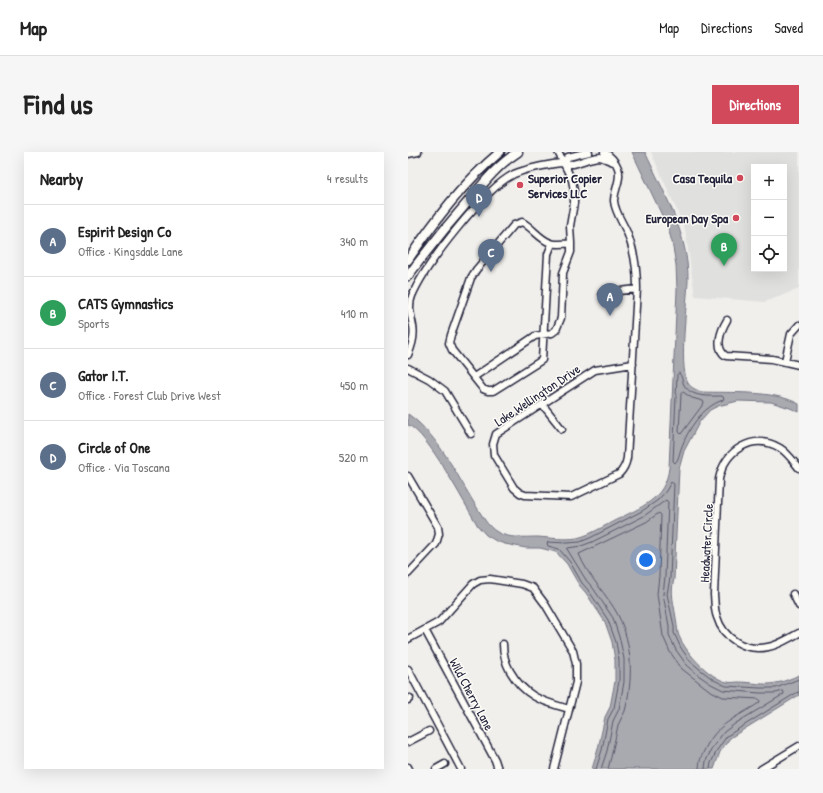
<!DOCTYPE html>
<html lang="en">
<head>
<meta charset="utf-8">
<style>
  :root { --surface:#fff; --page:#f6f6f6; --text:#222; --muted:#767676; --line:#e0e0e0; --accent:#d1495b }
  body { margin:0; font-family:"Patrick Hand",sans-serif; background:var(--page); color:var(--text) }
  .controls { position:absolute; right:12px; top:12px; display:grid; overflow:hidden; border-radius:0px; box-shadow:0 4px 16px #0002 }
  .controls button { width:36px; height:36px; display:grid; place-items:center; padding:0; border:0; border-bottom:1px solid var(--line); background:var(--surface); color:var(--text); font:20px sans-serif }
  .you { position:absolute; left:238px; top:408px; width:14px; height:14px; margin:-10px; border:3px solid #fff; border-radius:50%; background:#1a73e8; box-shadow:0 0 0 6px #1a73e833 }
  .badge { display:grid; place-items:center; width:26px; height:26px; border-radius:50%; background:var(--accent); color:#fff; font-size:13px; font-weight:700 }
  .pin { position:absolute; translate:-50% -33px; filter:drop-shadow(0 1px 2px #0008) }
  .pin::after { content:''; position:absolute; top:21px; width:14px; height:12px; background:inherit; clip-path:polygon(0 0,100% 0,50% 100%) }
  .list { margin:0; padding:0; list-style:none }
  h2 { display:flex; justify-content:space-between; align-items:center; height:52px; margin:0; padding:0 16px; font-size:17px }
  h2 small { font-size:13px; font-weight:400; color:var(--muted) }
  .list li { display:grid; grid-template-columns:26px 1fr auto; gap:12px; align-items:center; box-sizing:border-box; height:72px; padding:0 16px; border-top:1px solid var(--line) }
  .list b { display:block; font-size:15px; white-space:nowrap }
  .list p { margin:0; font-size:13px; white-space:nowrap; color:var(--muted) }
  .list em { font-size:13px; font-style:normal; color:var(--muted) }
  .icon { flex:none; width:22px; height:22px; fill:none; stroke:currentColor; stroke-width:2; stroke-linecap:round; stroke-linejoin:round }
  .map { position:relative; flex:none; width:391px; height:617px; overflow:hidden; border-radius:0px }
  header { display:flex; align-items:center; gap:24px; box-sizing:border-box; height:56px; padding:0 20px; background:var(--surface); border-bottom:1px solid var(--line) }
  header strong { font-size:19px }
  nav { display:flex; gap:22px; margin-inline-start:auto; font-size:14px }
  .intro { display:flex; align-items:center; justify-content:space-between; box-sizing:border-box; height:96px; padding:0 24px }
  h1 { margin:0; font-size:28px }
  .button { padding:10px 18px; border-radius:0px; background:var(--accent); color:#fff; font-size:14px; font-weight:700 }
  main { display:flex; gap:24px; padding:0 24px }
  aside { flex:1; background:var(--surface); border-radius:0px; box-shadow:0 4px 16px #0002 }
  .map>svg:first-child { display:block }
</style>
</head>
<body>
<header>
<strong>Map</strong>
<nav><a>Map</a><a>Directions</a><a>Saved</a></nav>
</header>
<div class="intro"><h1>Find us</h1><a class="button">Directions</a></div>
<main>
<aside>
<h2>Nearby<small>4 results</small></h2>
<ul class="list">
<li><span class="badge" style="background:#5c6f8a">A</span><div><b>Espirit Design Co</b><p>Office · Kingsdale Lane</p></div><em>340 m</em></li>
<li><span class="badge" style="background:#2e9e5b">B</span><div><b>CATS Gymnastics</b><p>Sports</p></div><em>410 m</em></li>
<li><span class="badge" style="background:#5c6f8a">C</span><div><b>Gator I.T.</b><p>Office · Forest Club Drive West</p></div><em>450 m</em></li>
<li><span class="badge" style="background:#5c6f8a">D</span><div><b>Circle of One</b><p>Office · Via Toscana</p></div><em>520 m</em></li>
</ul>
</aside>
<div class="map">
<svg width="391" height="617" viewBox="0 0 391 617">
  <rect width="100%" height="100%" fill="#f0efec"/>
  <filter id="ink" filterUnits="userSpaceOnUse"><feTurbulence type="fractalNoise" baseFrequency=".025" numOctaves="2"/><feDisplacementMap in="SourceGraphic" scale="8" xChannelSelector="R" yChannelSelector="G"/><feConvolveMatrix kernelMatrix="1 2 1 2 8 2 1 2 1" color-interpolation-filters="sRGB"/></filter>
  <g filter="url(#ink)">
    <path fill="#e0e0df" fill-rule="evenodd" d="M 243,0 L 391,0 L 391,137 L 357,150 L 287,144 L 277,77 ZM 346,15 L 376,15 L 376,117 L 346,117 Z"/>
    <path fill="#a9a9b0" stroke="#737381" d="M 224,0 L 237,0 C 256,41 281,83 280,129 C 279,151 271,212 279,229 C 281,235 287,237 293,240 C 322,241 366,238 391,252 L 391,260 L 382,256 L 363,250 L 330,249 L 310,254 L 302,258 L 292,269 L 276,299 L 271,317 L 266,427 C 262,441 266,452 268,466 C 269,471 269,476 270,481 C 275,498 301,526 319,530 C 323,531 327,530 331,530 C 343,530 356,534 368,531 C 376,530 384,526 391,523 L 391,543 L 322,586 L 312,600 L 306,617 L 184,617 L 190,597 L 197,565 L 202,555 L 207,529 L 207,508 L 204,490 L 197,470 L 178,441 L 171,433 L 159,412 L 148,400 L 132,396 L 118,396 L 97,392 L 88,389 L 78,383 L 70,374 C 57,353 20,281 0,273 L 0,262 C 31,284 48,322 68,354 C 74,363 79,374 89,380 C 101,387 116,385 130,385 C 143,386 156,388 169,386 C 182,383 196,374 208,368 C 233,355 257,348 261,316 L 269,138 L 268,113 L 264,90 L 260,76 Z"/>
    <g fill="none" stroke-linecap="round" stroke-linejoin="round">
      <path stroke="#58586a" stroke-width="1" d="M 271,221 C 274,224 274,229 276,233 C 284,246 301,244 314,244 L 316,246 L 315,248 C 294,255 280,277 273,297 C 271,302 271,307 267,311 L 265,309 L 269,223 Z
        M 275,240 L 284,246 L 295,249 L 296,251 L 273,282 L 271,280 L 273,242 Z
        M 188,617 L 194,598 L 200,567 L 206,556 L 211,529 L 211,508 L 208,490 L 200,468 L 181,439 L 174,431 L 162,410 L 151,397 L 140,394 L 139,391 L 140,390 L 159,391 L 172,390 L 182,386 L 234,359 L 250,348 L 258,339 L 263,330 L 266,332 L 262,426 L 259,442 L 266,474 L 266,481 L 273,496 L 282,509 L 294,519 L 306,528 L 318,534 L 352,536 L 368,536 L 391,527
        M 193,617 L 199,599 L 205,569 L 211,557 L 216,530 L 216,507 L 212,488 L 205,466 L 185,436 L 178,428 L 159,397 L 160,396 L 173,394 L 184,390 L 236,364 L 258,348 L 260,350 L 257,425 L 255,442 L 261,474 L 261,483 L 268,498 L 278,512 L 290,523 L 303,532 L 315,538 L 352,541 L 368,541 L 375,539 L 376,541 L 376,542 L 328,571 L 316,580 L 304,596 L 298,609 L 297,617
        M 200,617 C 204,602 207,588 210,573 C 212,568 215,564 217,559 C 225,528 225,493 210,463 C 199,442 180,425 171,402 L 238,370 L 251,361 L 253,363 L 251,424 L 249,442 L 255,484 L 262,500 L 274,517 L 301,538 L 315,545 L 351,547 L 352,549 L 351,551 C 328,566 309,571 296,599 C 293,605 291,610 291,617
        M 302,617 L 303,611 L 309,598 L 319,584 L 388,541 L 391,540"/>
      <defs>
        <path id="street" d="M 196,0 C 202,3 208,10 210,16 C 214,27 206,38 206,49 C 207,61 216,72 220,83 C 227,101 229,119 229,137 L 219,306 C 218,312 216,317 211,322 L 163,345 L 117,343 L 112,341 L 106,336 L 86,303 L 85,292 L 88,282 L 187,218 L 225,212
          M 0,2 L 10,0
          M 155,11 L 160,5 L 181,0
          M 144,92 L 140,102 L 134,208 L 85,239 L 80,239 L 75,237 L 44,198 L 41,191 L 43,183 L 63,126 L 68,118 L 106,73 L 114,70 C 124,75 132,88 143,91 C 149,93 157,92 163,91 L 162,74 L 166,51 L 166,39 L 164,28 L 150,0
          M 194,141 L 229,137
          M 319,168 C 313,178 306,196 318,204 L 364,207 L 391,213
          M 0,203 C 4,194 7,184 5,174 C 3,163 0,154 4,144 C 17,113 76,37 106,22 C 120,16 138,13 153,11 C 157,11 161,12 165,12 C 174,10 183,5 192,5 C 196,6 202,9 206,10
          M 377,209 L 383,182 L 391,173
          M 0,216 L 21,227 L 37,239 L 63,282
          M 66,225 L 127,184 L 144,181 L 148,178 L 153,166 L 155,121 L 163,100 L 163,91
          M 134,252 L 154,277
          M 391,316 C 385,309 380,301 372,296 C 345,280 317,298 311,327 L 306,443 C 307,450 306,458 309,465 C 315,486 337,500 360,495 C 371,493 381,486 391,481
          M 0,324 L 30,375 L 31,382 L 28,392 L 0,422
          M 385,442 L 391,454
          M 17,478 L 87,608 L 90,617
          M 0,487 L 31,470 L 65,432 L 72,428 L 82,427 L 114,432 L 125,436 L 137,452 L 165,499 L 168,512 L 168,530 L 146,617
          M 95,492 C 95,503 97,510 102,519 C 117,545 134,549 161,557
          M 0,517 L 53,617
          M 0,548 L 2,546
          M 0,590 L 21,579
          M 0,615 L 1,617
          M 28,617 L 37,612
          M 353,617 L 391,594"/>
        <path id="secondary" d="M 0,108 C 27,68 55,31 92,0
          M 0,124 C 20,97 41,71 64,45 C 77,29 92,11 110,0"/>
      </defs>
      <use href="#street" stroke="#22223b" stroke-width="9"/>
      <use href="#secondary" stroke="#22223b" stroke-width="11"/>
      <use href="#street" stroke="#fdfcf7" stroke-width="6"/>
      <use href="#secondary" stroke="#fdfcf7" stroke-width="8"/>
    </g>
  </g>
  <g fill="#d1495b" stroke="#fdfcf7" stroke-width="1.5">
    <circle cx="332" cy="26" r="4"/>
    <circle cx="112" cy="33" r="4"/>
    <circle cx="328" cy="66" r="4"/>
  </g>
  <g text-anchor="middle" stroke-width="3" stroke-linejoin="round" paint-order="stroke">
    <g font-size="13" font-weight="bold" fill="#22223b" stroke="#fdfcf7" text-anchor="end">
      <text x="120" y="31" text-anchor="start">Superior Copier<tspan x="120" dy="15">Services LLC</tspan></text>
      <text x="324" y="31">Casa Tequila</text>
      <text x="320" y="71">European Day Spa</text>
    </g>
    <g font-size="13" fill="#22223b" stroke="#fdfcf7">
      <text transform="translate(129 243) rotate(-34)" y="5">Lake Wellington Drive</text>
      <text transform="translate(298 391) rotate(-87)" y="5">Headwater Circle</text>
      <text transform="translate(64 542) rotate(62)" y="5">Wild Cherry Lane</text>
    </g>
  </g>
</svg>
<div class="controls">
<button>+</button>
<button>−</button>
<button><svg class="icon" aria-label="locate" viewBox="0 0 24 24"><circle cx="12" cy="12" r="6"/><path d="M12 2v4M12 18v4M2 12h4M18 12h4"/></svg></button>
</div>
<div class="you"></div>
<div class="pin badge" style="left:202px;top:164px;background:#5c6f8a">A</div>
<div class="pin badge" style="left:316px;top:114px;background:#2e9e5b">B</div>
<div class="pin badge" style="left:83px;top:120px;background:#5c6f8a">C</div>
<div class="pin badge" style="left:71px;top:65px;background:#5c6f8a">D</div>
</div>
</main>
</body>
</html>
